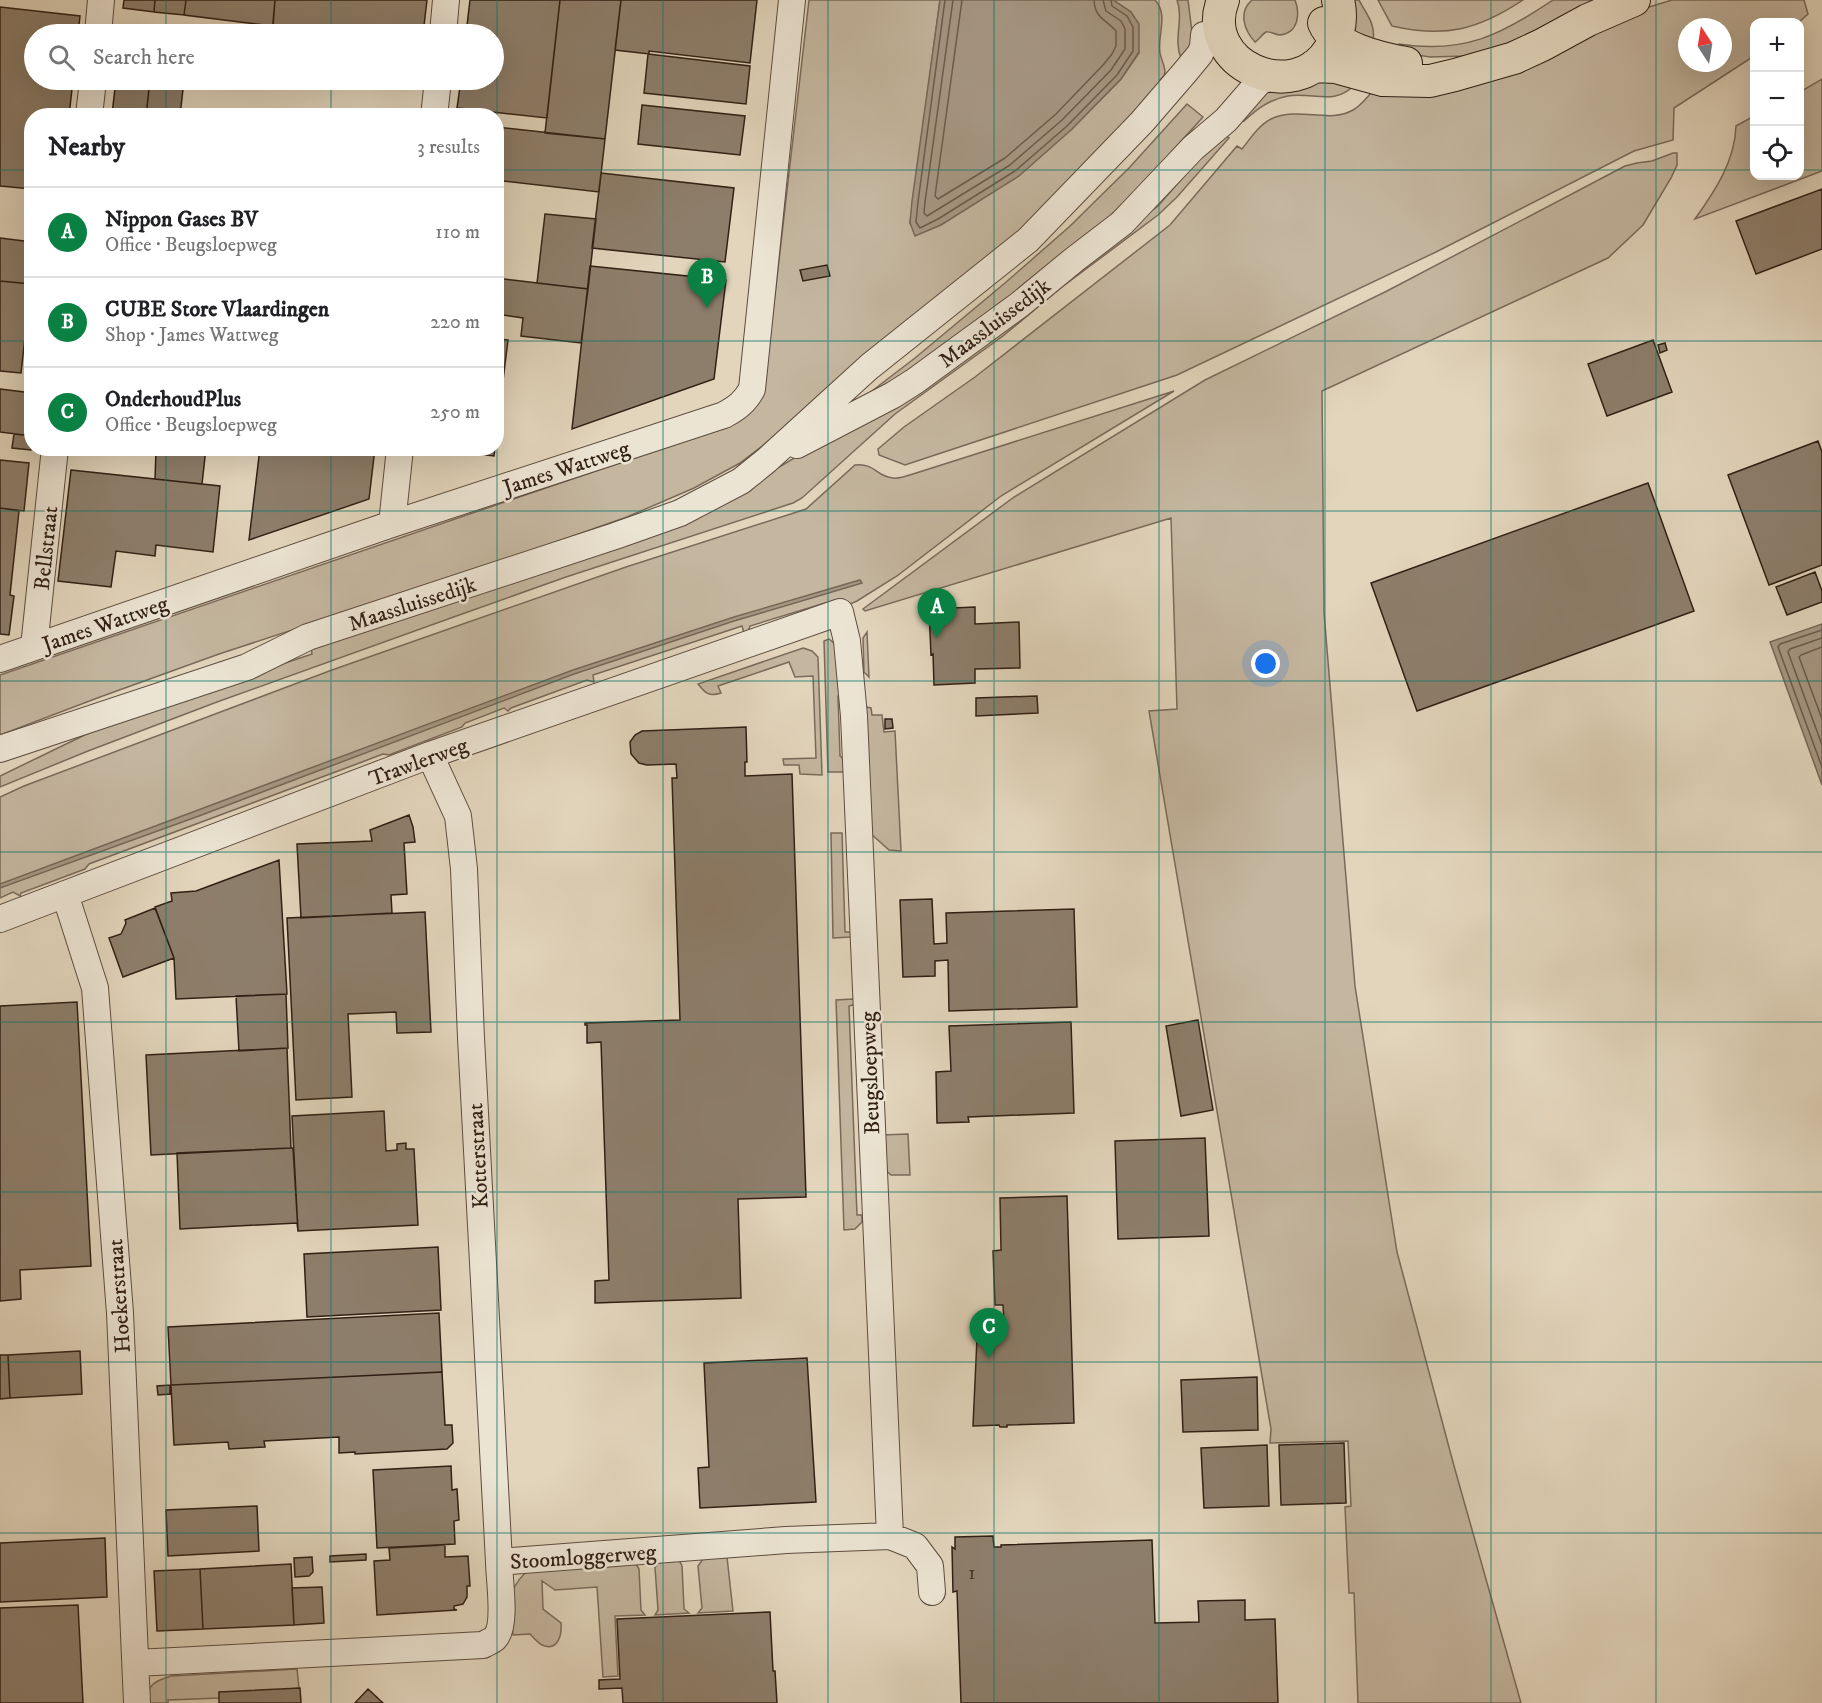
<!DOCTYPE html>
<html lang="en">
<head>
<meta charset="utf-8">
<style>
  :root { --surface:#fff; --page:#f6f6f6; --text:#202124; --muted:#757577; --line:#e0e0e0; --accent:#0b8043 }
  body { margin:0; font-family:"IM FELL DW Pica",serif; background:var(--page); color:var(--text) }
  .controls { position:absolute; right:18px; top:18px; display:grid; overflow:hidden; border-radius:12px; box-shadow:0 6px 24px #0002 }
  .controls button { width:54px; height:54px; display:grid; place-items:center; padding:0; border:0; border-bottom:2px solid var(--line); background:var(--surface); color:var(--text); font:30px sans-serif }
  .compass { position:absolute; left:1678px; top:18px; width:54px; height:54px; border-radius:50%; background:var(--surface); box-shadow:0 6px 24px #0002; rotate:348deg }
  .you { position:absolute; left:1266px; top:664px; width:21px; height:21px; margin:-15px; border:4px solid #fff; border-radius:50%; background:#1a73e8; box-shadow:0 0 0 9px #1a73e833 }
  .badge { display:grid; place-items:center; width:39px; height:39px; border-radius:50%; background:var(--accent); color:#fff; font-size:20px; font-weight:700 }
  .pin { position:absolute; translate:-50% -50px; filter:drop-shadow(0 2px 3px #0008) }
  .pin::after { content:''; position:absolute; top:32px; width:21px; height:18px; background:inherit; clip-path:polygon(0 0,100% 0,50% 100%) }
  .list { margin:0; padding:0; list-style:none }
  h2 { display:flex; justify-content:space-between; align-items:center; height:78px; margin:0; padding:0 24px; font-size:26px }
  h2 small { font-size:20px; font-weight:400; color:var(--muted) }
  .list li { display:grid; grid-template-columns:39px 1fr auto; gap:18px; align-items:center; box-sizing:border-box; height:90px; padding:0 24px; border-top:2px solid var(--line) }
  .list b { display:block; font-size:22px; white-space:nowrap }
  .list p { margin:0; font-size:20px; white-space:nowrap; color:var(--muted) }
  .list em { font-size:20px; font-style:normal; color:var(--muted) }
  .icon { flex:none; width:33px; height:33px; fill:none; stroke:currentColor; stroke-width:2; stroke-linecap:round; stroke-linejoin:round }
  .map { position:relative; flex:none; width:1822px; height:1703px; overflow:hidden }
  .search { position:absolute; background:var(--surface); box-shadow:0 6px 24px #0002; left:24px; top:24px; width:480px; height:66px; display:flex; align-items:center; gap:15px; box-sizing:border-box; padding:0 21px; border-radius:33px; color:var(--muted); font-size:22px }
  .panel { position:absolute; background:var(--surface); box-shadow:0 6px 24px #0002; left:24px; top:108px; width:480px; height:348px; border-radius:24px }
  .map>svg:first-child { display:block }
</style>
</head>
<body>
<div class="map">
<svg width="1822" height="1703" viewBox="0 0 1822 1703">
  <rect width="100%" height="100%" fill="#e2d5bc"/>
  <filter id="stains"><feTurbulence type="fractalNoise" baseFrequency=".00333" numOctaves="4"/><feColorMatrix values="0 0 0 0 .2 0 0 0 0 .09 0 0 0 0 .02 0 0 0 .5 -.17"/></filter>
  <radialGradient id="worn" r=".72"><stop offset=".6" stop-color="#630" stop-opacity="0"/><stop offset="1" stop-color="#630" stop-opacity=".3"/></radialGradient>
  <path fill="#c4b69f" stroke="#7a6a5a" stroke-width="1.5" fill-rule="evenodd" d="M 809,0 L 940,0 L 910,223 L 1071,130 L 1121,79 L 1139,53 L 1131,12 L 1113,0 L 1155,0 C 1169,15 1157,35 1160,53 C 1161,59 1165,66 1165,72 C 1165,76 1163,77 1160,80 L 1166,85 L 1057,202 L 790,425 L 740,463 L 694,488 L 627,517 L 485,567 L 219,654 L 100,697 L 0,735 L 0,675 L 712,431 L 767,364 Z
    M 1177,0 L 1188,0 L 1192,32 L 1191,47 L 1181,58 C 1173,40 1184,19 1177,0 Z
    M 1252,0 L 1295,0 C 1300,13 1299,33 1280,35 C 1276,35 1270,31 1266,32 C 1262,34 1259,40 1255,42 C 1244,30 1238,12 1252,0 Z
    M 1348,0 L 1359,0 C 1366,14 1376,24 1373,40 L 1360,39 L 1354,29 Z
    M 1378,0 L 1523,0 C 1478,30 1445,38 1392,26 Z
    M 1553,0 L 1595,0 L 1514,44 L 1466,56 L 1430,57 L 1397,52 L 1399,44 C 1464,54 1501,35 1553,0 Z
    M 1672,0 L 1804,0 L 1808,14 L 1799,22 L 1754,22 L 1754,56 L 1674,108 L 1673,140 L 1634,151 L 1436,252 L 1177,375 L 905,465 L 879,455 L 878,449 L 904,427 L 975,377 L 1170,225 L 1237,146 L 1242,149 C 1250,139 1259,125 1271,119 C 1299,106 1329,124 1353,110 C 1361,106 1367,97 1373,91 ZM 1687,27 L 1723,27 L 1723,63 L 1687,63 Z
    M 1316,77 L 1354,85 C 1335,106 1313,92 1288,96 C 1270,99 1257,109 1244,121 L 1239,122 L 1266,90 Z
    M 1822,79 L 1822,171 L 1695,219 C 1715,191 1735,161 1736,126 L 1754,116 L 1754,176 L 1800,176 L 1800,92 Z
    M 1187,104 L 1203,117 L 1142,184 L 1081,245 L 974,331 L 851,407 L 915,358 L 1005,283 L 1069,227 L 1129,168 Z
    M 1222,133 L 1229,138 L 1177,197 L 1158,215 L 1062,287 L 1003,336 L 895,414 L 802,498 L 793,503 L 566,577 L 462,614 L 217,702 L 88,751 L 0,787 L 0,776 L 93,731 L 133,715 L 312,654 L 311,645 L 732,495 L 808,450 L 1075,267 L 1158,206 Z
    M 1673,153 L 1677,153 L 1677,165 L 1671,178 L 1643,225 L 1608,258 L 1322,391 L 1324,613 L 1355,986 L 1397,1252 L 1454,1466 L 1521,1703 L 1358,1703 L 1354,1593 L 1349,1593 L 1345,1507 L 1351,1506 L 1348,1441 L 1270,1443 L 1271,1429 L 1149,711 L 1177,709 L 1171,518 L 865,611 L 863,609 L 1014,497 L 1205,380 L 1387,291 L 1625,166 L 1637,163 L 1652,161 Z
    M 1174,391 L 1001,496 L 897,576 L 857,601 L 848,605 L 825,603 L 750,626 L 748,632 L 744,633 L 742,626 L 593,675 L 594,682 L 587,680 L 511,708 L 508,711 L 504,708 L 465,723 L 462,727 L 389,755 L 383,754 L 362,762 L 89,864 L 85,869 L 21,893 L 20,896 L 13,892 L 0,898 L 0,797 L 24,786 L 332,670 L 460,625 L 626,567 L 806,509 L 855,465 C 876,463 876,477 893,478 C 899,479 907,476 913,474 Z
    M 867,632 L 869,677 L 864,672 L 863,638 Z
    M 829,639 L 840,648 L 845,687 L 838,696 L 840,756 L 848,763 L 844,772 L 828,772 L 824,641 Z
    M 803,648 L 812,651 L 818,657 L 822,775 L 800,774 L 799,765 L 784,765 L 783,759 L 816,758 L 813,676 L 795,677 L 789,662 L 718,686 L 721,693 C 709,697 705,693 698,684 Z
    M 866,707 L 871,708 L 872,715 L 882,715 L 884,732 L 895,731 L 901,851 L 889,850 L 870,833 Z
    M 831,833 L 842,833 L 845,932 L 852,932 L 850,937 L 833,938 Z
    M 853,999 L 856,1004 L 849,1006 L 857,1215 L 862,1215 L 862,1222 L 855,1229 L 844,1230 L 836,1000 Z
    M 908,1134 L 910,1175 L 891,1175 L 883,1168 L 882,1135 Z
    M 727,1557 L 733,1611 L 698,1613 L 702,1608 L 698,1566 L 703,1559 Z
    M 659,1560 L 679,1560 L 682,1566 L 684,1609 L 689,1613 L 655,1615 L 658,1610 L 655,1568 Z
    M 636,1564 L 639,1569 L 641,1610 L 645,1615 L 615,1616 L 618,1676 L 603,1677 L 597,1587 L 555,1590 L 542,1581 L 543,1609 L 561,1623 C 562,1635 558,1652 542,1645 C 538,1643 533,1637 530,1634 L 513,1635 C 511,1604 504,1589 532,1567 Z
    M 297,1669 L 299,1688 L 220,1698 L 168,1700 L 168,1703 L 147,1703 C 147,1684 155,1681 171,1676 Z"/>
  <path fill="#a69783" stroke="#776757" stroke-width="1.5" d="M 940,0 L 1113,0 L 1131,12 L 1139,24 L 1139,52 L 1121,79 L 1071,130 L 1019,176 L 941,225 L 915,236 L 910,223 L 912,201 Z
    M 860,580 L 862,583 L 734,621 L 574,674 L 199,816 L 0,888 L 0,884 L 573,670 L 734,617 Z
    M 1822,624 L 1822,785 L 1770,642 Z"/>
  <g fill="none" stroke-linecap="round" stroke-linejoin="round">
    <path stroke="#6c5b4c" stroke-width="1.5" d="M 945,0 L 918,202 L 916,222 L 920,228 L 938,219 L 1015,171 L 1067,126 L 1117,75 L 1133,51 L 1133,27 L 1127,16 L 1112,6 L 1111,0
      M 953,0 L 925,202 L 924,213 L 927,216 L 1010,165 L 1062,120 L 1111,70 L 1125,49 L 1125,29 L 1121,21 L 1106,11 L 1103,0
      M 962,0 L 935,196 L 938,199 L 1005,158 L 1056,114 L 1104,64 L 1112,54 L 1116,46 L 1116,31 C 1106,19 1095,19 1094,0
      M 1822,630 L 1780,644 L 1778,647 L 1822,767
      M 1822,638 L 1790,649 L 1788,652 L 1822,745
      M 1822,647 L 1801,655 L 1799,657 L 1822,719"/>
  </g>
  <path fill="#8d7e6b" stroke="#311f14" stroke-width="1.5" d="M 124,0 L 155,0 L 154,12 L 123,8 Z
    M 155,0 L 186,0 L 184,15 L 154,12 Z
    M 186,0 L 275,0 L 273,26 L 184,15 Z
    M 275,0 L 427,0 L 423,34 L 272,34 Z
    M 470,0 L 560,0 L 547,118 L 457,108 L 461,80 L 494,80 L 494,34 L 466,34 Z
    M 560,0 L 621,0 L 605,139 L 545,133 Z
    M 621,0 L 757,0 L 750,63 L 649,51 L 649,54 L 615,50 Z
    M 0,7 L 80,16 L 78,34 L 34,34 L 34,80 L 73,80 L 69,116 L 32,116 L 32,189 L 0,186 Z
    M 648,54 L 750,66 L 746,104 L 644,93 Z
    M 116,80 L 150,80 L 146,116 L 112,114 Z
    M 150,80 L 184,80 L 180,116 L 146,116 Z
    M 400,80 L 418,80 L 417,84 L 399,82 Z
    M 642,105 L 745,116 L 740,155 L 638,144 Z
    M 496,127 L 605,139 L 599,192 L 503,181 L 496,239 Z
    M 601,173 L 734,188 L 725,262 L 592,248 Z
    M 1822,189 L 1822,249 L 1756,274 L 1736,221 Z
    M 545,214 L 596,219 L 588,289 L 537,283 Z
    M 0,238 L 32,242 L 32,284 L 0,281 Z
    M 827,265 L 830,276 L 803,281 L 800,270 Z
    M 590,266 L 726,280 L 714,379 L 572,429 Z
    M 496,278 L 588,289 L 581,343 L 521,336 L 523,318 L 496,314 Z
    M 0,281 L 31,284 L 21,373 L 0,371 Z
    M 496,339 L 508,340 L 496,437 Z
    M 1653,340 L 1672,392 L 1607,416 L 1588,364 Z
    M 1665,343 L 1667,350 L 1660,353 L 1658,345 Z
    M 0,389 L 32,393 L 32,436 L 0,432 Z
    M 14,434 L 32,436 L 31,450 L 12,448 Z
    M 1818,441 L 1822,452 L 1822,565 L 1769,585 L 1728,475 Z
    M 130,448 L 206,448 L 202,484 L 155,479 L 156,451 Z
    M 260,448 L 375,448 L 369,499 L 249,540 Z
    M 425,448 L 495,448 L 494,456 Z
    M 0,460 L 29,463 L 24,511 L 0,508 Z
    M 71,470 L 220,486 L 213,552 L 156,545 L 155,556 L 116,551 L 111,587 L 58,581 Z
    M 1648,483 L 1694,611 L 1417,711 L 1371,583 Z
    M 0,508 L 19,511 L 10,595 L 14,596 L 9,635 L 0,634 Z
    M 1815,572 L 1822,591 L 1822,602 L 1787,615 L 1776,587 Z
    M 975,607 L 975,624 L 1019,622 L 1020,668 L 975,669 L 975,683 L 934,685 L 933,654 L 931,655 L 929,609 Z
    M 1037,696 L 1038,713 L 976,716 L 976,698 Z
    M 885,719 L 892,719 L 893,728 L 885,729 Z
    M 746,727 L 747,762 L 745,762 L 745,776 L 792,774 L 806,1197 L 738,1199 L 741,1298 L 595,1303 L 595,1281 L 609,1280 L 601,1042 L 587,1043 L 587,1025 L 585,1025 L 585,1023 L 680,1020 L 672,778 L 677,778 L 676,764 L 647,765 L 639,763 L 631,754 L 630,742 L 635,735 L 642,731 Z
    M 409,815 L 413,827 L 415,842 L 404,843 L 407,894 L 391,895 L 392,913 L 301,918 L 297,844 L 372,841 L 370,830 Z
    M 279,860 L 287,994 L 176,999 L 174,958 L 155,907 L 172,901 L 171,893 L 196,891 Z
    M 932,899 L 934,944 L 947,943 L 946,913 L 1074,909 L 1077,1007 L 949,1011 L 948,960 L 935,961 L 935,976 L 903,977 L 900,900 Z
    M 155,908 L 174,958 L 123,977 L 109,938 L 121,934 L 126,923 L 125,920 Z
    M 425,912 L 431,1032 L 397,1033 L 396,1012 L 348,1014 L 352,1097 L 296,1100 L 287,918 Z
    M 286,994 L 288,1048 L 239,1051 L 236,996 Z
    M 77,1002 L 91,1266 L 20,1270 L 21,1299 L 0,1301 L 0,1006 Z
    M 1198,1020 L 1213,1110 L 1181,1116 L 1166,1026 Z
    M 1071,1022 L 1074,1113 L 968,1117 L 969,1122 L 937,1123 L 936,1072 L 951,1071 L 949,1026 Z
    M 287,1048 L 291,1148 L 151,1155 L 146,1055 Z
    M 384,1111 L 386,1151 L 397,1150 L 397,1144 L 406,1143 L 406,1149 L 414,1149 L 418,1225 L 298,1231 L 292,1116 Z
    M 1205,1138 L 1209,1236 L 1118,1239 L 1115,1141 Z
    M 291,1148 L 293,1148 L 298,1231 L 297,1223 L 180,1229 L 177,1153 Z
    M 1067,1196 L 1074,1423 L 1007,1425 L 1007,1427 L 1000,1427 L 999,1425 L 973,1426 L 977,1338 L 979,1338 L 978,1324 L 975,1322 L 1004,1321 L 1003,1305 L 995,1305 L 993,1251 L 1001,1250 L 1000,1198 Z
    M 438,1247 L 441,1310 L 307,1317 L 304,1254 Z
    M 439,1313 L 442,1372 L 171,1385 L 168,1327 Z
    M 80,1351 L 82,1394 L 10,1398 L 8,1355 Z
    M 0,1355 L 8,1355 L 10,1398 L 0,1399 Z
    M 807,1358 L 816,1502 L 700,1508 L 698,1468 L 709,1467 L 704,1363 Z
    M 442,1372 L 445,1425 L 452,1425 L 452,1426 L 453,1443 L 447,1449 L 355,1454 L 355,1452 L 339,1453 L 339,1437 L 264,1441 L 265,1447 L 229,1449 L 228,1442 L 174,1445 L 171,1385 Z
    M 1257,1377 L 1258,1430 L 1183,1432 L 1181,1380 Z
    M 170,1385 L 170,1394 L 158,1395 L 157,1386 Z
    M 1344,1443 L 1346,1503 L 1281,1505 L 1279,1445 Z
    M 1267,1445 L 1269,1506 L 1204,1508 L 1201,1448 Z
    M 451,1466 L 452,1490 L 457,1489 L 459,1520 L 454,1521 L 455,1544 L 377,1548 L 373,1470 Z
    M 257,1506 L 259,1551 L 168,1556 L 166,1510 Z
    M 993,1536 L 994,1547 L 1001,1547 L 1001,1545 L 1152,1540 L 1155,1623 L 1199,1622 L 1198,1601 L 1245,1600 L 1245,1620 L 1275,1619 L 1278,1703 L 961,1703 L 957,1591 L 953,1592 L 952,1547 L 955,1549 L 955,1537 Z
    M 105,1538 L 107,1597 L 0,1602 L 0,1543 Z
    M 445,1545 L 445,1557 L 468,1556 L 470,1586 L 467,1586 L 467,1597 L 463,1604 L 454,1606 L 454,1609 L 457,1610 L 377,1615 L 374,1561 L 390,1560 L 389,1548 Z
    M 366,1554 L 366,1560 L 330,1562 L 330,1556 Z
    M 312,1557 L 313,1572 L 309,1576 L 295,1577 L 294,1558 Z
    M 291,1564 L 294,1625 L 203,1629 L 200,1569 Z
    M 200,1569 L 203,1629 L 157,1631 L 154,1571 Z
    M 322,1587 L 324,1623 L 294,1625 L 292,1588 Z
    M 78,1605 L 83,1703 L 0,1703 L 0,1608 Z
    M 770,1612 L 773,1671 L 775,1671 L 777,1703 L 623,1703 L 622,1688 L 599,1689 L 599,1680 L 620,1679 L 617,1619 Z
    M 300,1688 L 301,1703 L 219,1703 L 219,1692 Z
    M 368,1689 L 383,1703 L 355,1703 Z"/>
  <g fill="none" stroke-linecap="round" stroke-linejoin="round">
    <defs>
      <path id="minor" d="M 98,34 L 101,0
        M 443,34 L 446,0
        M 89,116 L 93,80
        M 434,116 L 438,80
        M 797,445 L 893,395 L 915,381 L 1019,305 L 1075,259 L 1122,223 L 1193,148 L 1226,120 L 1259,82 L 1272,76
        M 392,524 L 400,448
        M 34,647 L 55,448
        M 0,659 L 392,524 L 724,415 C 737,408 745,402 752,389 L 792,0
        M 0,749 L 247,667 L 308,637 L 615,536 L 680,513 L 741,481 L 767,460 L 869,367 L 1028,240 L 1142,122 L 1186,71 L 1200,54 L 1203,47 L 1204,35
        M 430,755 L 458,816 L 464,869 L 471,1038 L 499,1562
        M 65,894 L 95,988 L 120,1313 L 137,1703
        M 0,919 L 430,755 L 840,612 L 847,641 L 854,716 L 890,1536
        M 136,1663 L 483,1645 C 486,1643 492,1641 495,1638 C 507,1625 499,1579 499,1562 L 786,1540 L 890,1536 L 915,1546 L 930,1566 L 932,1592"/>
      <path id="major" d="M 1223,0 C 1198,65 1295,107 1330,49 C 1340,34 1342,17 1338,0
        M 1324,23 C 1334,48 1382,59 1406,63
        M 1314,66 L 1336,67 L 1383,80 L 1430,81 L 1455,75 L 1514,58 L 1542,45 L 1588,20 L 1634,0"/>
    </defs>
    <use href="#minor" stroke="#5d4c3e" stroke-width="28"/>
    <use href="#major" stroke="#311f14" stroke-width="34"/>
    <use href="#minor" stroke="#ece4d3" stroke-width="26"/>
    <use href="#major" stroke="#e2d5bc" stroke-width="32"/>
  </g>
  <path fill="none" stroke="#0f766e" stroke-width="1.5" stroke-opacity="0.55" d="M 166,0 L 166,34M 331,0 L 331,34M 497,0 L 497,1703M 663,0 L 663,1703M 828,0 L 828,1703M 994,0 L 994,1703M 1159,0 L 1159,1703M 1325,0 L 1325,1703M 1491,0 L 1491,1703M 1656,0 L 1656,1703M 166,80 L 166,116M 331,80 L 331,116M 0,170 L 32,170M 496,170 L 1754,170M 1800,170 L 1822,170M 0,341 L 32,341M 496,341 L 1822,341M 166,448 L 166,1703M 331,448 L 331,1703M 0,511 L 1822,511M 0,681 L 1822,681M 0,852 L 1822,852M 0,1022 L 1822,1022M 0,1192 L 1822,1192M 0,1362 L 1822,1362M 0,1533 L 1822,1533"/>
  <g text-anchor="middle" stroke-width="5" stroke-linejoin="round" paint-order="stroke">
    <g font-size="20" fill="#48372a">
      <text x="972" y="1579">1</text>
    </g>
    <g font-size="22" fill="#311f14" stroke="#ece4d3">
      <text transform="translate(994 322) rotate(-37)" y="8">Maassluissedijk</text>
      <text transform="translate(566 467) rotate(-18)" y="8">James Wattweg</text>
      <text transform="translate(45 548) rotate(-84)" y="8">Bellstraat</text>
      <text transform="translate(412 603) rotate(-18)" y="8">Maassluissedijk</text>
      <text transform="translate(105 623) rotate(-19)" y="8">James Wattweg</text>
      <text transform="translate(418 761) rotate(-20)" y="8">Trawlerweg</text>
      <text transform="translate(869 1073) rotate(-92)" y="8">Beugsloepweg</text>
      <text transform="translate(477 1156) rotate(-93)" y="8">Kotterstraat</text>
      <text transform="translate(118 1296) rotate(-94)" y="8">Hoekerstraat</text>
      <text transform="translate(583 1556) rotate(-4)" y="8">Stoomloggerweg</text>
    </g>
  </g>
  <rect width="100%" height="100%" filter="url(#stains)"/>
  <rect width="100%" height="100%" fill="url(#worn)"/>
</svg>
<div class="controls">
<button>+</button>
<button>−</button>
<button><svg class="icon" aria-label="locate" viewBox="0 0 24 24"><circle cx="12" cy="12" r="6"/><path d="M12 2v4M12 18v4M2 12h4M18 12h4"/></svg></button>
</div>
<svg class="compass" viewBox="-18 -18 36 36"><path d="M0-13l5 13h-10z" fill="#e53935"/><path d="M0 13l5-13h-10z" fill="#757577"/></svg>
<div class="you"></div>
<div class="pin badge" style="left:937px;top:638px">A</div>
<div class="pin badge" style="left:707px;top:308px">B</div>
<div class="pin badge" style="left:989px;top:1358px">C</div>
<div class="search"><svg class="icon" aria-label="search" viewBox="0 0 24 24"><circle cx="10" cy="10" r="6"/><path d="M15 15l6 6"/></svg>Search here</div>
<section class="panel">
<h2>Nearby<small>3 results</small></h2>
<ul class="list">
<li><span class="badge">A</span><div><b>Nippon Gases BV</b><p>Office · Beugsloepweg</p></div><em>110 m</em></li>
<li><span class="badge">B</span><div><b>CUBE Store Vlaardingen</b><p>Shop · James Wattweg</p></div><em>220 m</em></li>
<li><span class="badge">C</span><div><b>OnderhoudPlus</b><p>Office · Beugsloepweg</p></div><em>250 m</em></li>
</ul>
</section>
</div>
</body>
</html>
